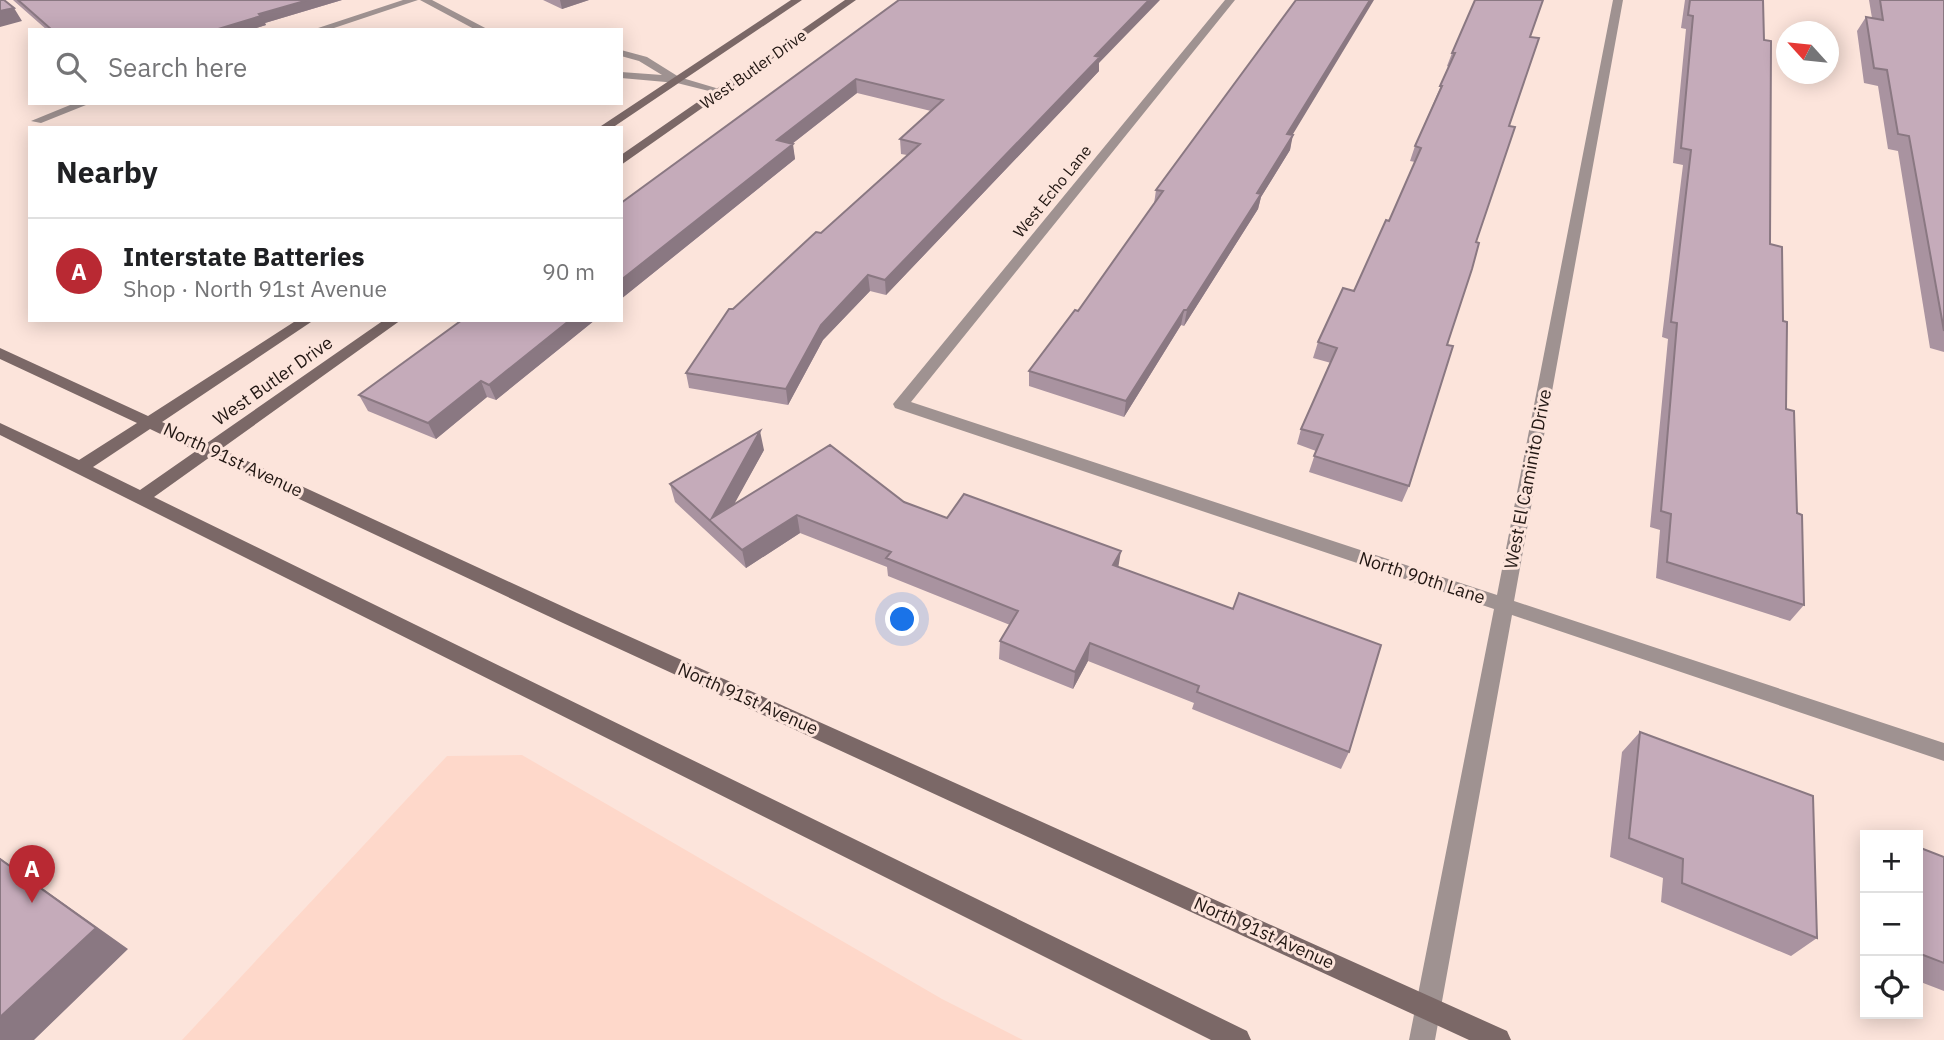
<!DOCTYPE html>
<html lang="en">
<head>
<meta charset="utf-8">
<style>
  :root { --surface:#fff; --page:#f2f2f2; --text:#202124; --muted:#757577; --line:#e0e0e0; --accent:#b92933 }
  body { margin:0; font-family:"IBM Plex Sans",sans-serif; background:var(--page); color:var(--text) }
  .controls { position:absolute; right:21px; bottom:21px; display:grid; overflow:hidden; border-radius:0px; box-shadow:0 4px 18px #0003 }
  .controls button { width:63px; height:63px; display:grid; place-items:center; padding:0; border:0; border-bottom:2px solid var(--line); background:var(--surface); color:var(--text); font:35px sans-serif }
  .compass { position:absolute; left:1776px; top:21px; width:63px; height:63px; border-radius:50%; background:var(--surface); box-shadow:0 4px 18px #0003; rotate:297deg }
  .you { position:absolute; left:903px; top:620px; width:24px; height:24px; margin:-18px; border:5px solid #fff; border-radius:50%; background:#1a73e8; box-shadow:0 0 0 10px #1a73e833 }
  .badge { display:grid; place-items:center; width:46px; height:46px; border-radius:50%; background:var(--accent); color:#fff; font-size:23px; font-weight:700 }
  .pin { position:absolute; translate:-50% -58px; filter:drop-shadow(0 2px 4px #0008) }
  .pin::after { content:''; position:absolute; top:37px; width:24px; height:21px; background:inherit; clip-path:polygon(0 0,100% 0,50% 100%) }
  .list { margin:0; padding:0; list-style:none }
  h2 { display:flex; justify-content:space-between; align-items:center; height:91px; margin:0; padding:0 28px; font-size:30px }
  h2 small { font-size:23px; font-weight:400; color:var(--muted) }
  .list li { display:grid; grid-template-columns:46px 1fr auto; gap:21px; align-items:center; box-sizing:border-box; height:105px; padding:0 28px; border-top:2px solid var(--line) }
  .list b { display:block; font-size:26px; white-space:nowrap }
  .list p { margin:0; font-size:23px; white-space:nowrap; color:var(--muted) }
  .list em { font-size:23px; font-style:normal; color:var(--muted) }
  .icon { flex:none; width:38px; height:38px; fill:none; stroke:currentColor; stroke-width:2; stroke-linecap:round; stroke-linejoin:round }
  .map { position:relative; flex:none; width:1944px; height:1040px; overflow:hidden }
  .search { position:absolute; background:var(--surface); box-shadow:0 4px 18px #0003; left:28px; top:28px; width:595px; height:77px; display:flex; align-items:center; gap:18px; box-sizing:border-box; padding:0 24px; border-radius:0px; color:var(--muted); font-size:26px }
  .panel { position:absolute; background:var(--surface); box-shadow:0 4px 18px #0003; left:28px; top:126px; width:595px; height:196px; border-radius:0px }
  .map>svg:first-child { display:block }
</style>
</head>
<body>
<div class="map">
<svg width="1944" height="1040" viewBox="0 0 1944 1040">
  <rect width="100%" height="100%" fill="#fce4db"/>
  <path fill="#fed8ca" d="M 522,755 L 942,999 L 1023,1040 L 182,1040 L 447,756 Z"/>
  <g fill="none" stroke-linecap="round" stroke-linejoin="round">
    <path fill="#9f9291" fill-rule="evenodd" d="M 403,0 L 418,0 L 328,30 L 312,30 Z
      M 420,0 L 432,0 L 489,30 L 476,30 Z
      M 1225,0 L 1235,0 L 911,402 L 1497,595 L 1613,0 L 1623,0 L 1514,601 L 1944,743 L 1944,761 L 1512,615 L 1435,1040 L 1409,1040 L 1494,609 L 895,408 L 893,404 Z
      M 621,50 L 647,57 L 679,77 L 726,91 L 721,94 L 677,83 L 621,78 L 621,72 L 662,75 L 639,61 L 621,56 Z
      M 75,103 L 91,103 L 41,123 L 31,121 Z"/>
    <path fill="#7b6867" fill-rule="evenodd" d="M 791,0 L 802,0 L 612,128 L 598,128 Z
      M 845,0 L 856,0 L 621,165 L 621,155 Z
      M 297,320 L 314,320 L 162,422 L 207,443 L 384,320 L 401,320 L 221,449 L 577,613 L 1507,1031 L 1511,1040 L 1469,1040 L 563,623 L 210,457 L 154,497 L 1247,1031 L 1251,1040 L 1211,1040 L 0,435 L 0,423 L 79,460 L 137,423 L 0,359 L 0,348 L 148,416 ZM 150,429 L 196,451 L 140,490 L 93,467 Z"/>
  </g>
  <path fill="#a993a0" d="M 13,0 L 342,0 L 265,23 L 266,25 L 250,30 L 47,30 Z
    M 543,0 L 589,0 L 562,9 Z
    M 899,0 L 1099,63 L 1099,71 L 886,295 L 870,291 L 823,340 L 788,405 L 689,388 L 686,373 L 733,309 L 821,233 L 907,155 L 901,154 L 900,139 L 931,111 L 857,93 L 792,144 L 795,159 L 621,299 L 621,203 Z
    M 1685,0 L 1763,0 L 1770,244 L 1783,321 L 1786,409 L 1797,513 L 1804,605 L 1790,621 L 1656,578 L 1660,530 L 1650,527 L 1668,339 L 1662,337 L 1683,165 L 1673,163 L 1686,29 L 1681,28 Z
    M 1869,0 L 1944,0 L 1944,352 L 1930,348 L 1898,151 L 1888,149 L 1878,86 L 1864,83 L 1857,31 L 1866,17 L 1872,18 Z
    M 1530,37 L 1509,126 L 1447,345 L 1409,486 L 1402,502 L 1309,472 L 1316,451 L 1297,444 L 1301,429 L 1331,363 L 1313,358 L 1318,342 L 1354,291 L 1389,221 L 1415,162 L 1410,161 L 1415,146 L 1449,67 L 1447,66 L 1452,53 Z
    M 1292,135 L 1290,150 L 1261,197 L 1258,209 L 1184,326 L 1181,325 L 1124,417 L 1029,386 L 1029,371 L 1078,311 L 1154,204 L 1156,190 Z
    M 462,320 L 595,320 L 496,400 L 487,397 L 436,439 L 368,411 L 359,395 Z
    M 764,450 L 733,505 L 904,502 L 947,518 L 1118,567 L 1349,752 L 1341,769 L 1192,709 L 1194,703 L 1088,661 L 1073,689 L 999,659 L 1000,641 L 1010,625 L 888,576 L 887,567 L 800,533 L 746,568 L 675,502 L 670,484 Z
    M 1640,732 L 1817,938 L 1791,956 L 1661,902 L 1663,878 L 1610,857 L 1622,752 Z
    M 1918,847 L 1944,857 L 1944,991 L 1918,981 Z"/>
  <path fill="#8a7882" d="M 308,0 L 342,0 L 265,23 L 266,25 L 250,30 L 215,30 L 259,14 Z
    M 560,0 L 589,0 L 562,9 Z
    M 1149,0 L 1160,0 L 1099,63 L 1099,71 L 1071,101 L 886,295 L 885,280 L 1095,56 Z
    M 1370,0 L 1374,0 L 1284,149 L 1287,134 Z
    M 14,8 L 22,21 L 0,27 L 0,11 Z
    M 856,79 L 857,93 L 779,154 L 777,140 Z
    M 1293,135 L 1290,150 L 1261,197 L 1258,209 L 1184,326 L 1187,310 Z
    M 793,144 L 795,159 L 621,299 L 621,280 Z
    M 868,275 L 870,291 L 823,340 L 788,405 L 786,389 L 821,325 Z
    M 1184,310 L 1181,325 L 1124,417 L 1126,401 Z
    M 570,320 L 595,320 L 496,400 L 489,385 Z
    M 481,381 L 487,397 L 436,439 L 428,423 Z
    M 760,431 L 764,450 L 720,530 L 712,518 Z
    M 797,515 L 800,533 L 746,568 L 742,550 Z
    M 1121,551 L 1118,569 L 1113,565 Z
    M 1090,643 L 1088,661 L 1073,689 L 1075,672 Z
    M 0,858 L 128,949 L 34,1040 L 0,1040 Z"/>
  <path fill="#c5abba" stroke="#8a7882" stroke-width="2" d="M 0,0 L 4,0 L 14,8 L 0,11 Z
    M 18,0 L 308,0 L 259,14 L 261,16 L 215,30 L 52,30 Z
    M 899,0 L 1149,0 L 1095,56 L 1100,57 L 1072,86 L 885,280 L 868,275 L 821,325 L 786,389 L 686,373 L 729,309 L 733,309 L 816,232 L 821,233 L 920,144 L 900,139 L 943,100 L 856,79 L 777,140 L 793,144 L 621,280 L 621,203 Z
    M 1296,0 L 1370,0 L 1287,134 L 1293,135 L 1257,193 L 1261,194 L 1187,310 L 1184,310 L 1126,401 L 1029,371 L 1075,310 L 1078,311 L 1163,191 L 1156,190 Z
    M 1475,0 L 1543,0 L 1530,37 L 1539,38 L 1509,126 L 1515,127 L 1476,242 L 1479,243 L 1472,269 L 1447,345 L 1453,346 L 1409,486 L 1314,456 L 1323,435 L 1301,429 L 1337,348 L 1318,342 L 1343,288 L 1354,291 L 1386,220 L 1389,221 L 1421,148 L 1415,146 L 1442,86 L 1440,86 L 1455,53 L 1452,53 Z
    M 1690,0 L 1763,0 L 1764,40 L 1771,41 L 1770,244 L 1782,247 L 1783,321 L 1787,322 L 1786,409 L 1794,411 L 1797,513 L 1802,515 L 1804,605 L 1667,562 L 1671,514 L 1661,511 L 1677,323 L 1671,322 L 1691,150 L 1681,148 L 1693,16 L 1688,15 Z
    M 1880,0 L 1944,0 L 1944,331 L 1909,136 L 1898,134 L 1887,70 L 1874,68 L 1866,17 L 1883,20 Z
    M 462,320 L 570,320 L 489,385 L 481,381 L 428,423 L 359,395 Z
    M 760,431 L 712,518 L 830,445 L 904,502 L 947,518 L 964,494 L 1121,551 L 1113,565 L 1233,609 L 1239,593 L 1381,645 L 1349,752 L 1197,692 L 1199,686 L 1090,643 L 1075,672 L 1000,641 L 1018,611 L 886,558 L 891,552 L 797,515 L 742,550 L 670,484 Z
    M 1640,732 L 1813,796 L 1817,938 L 1682,883 L 1683,859 L 1629,838 Z
    M 1918,847 L 1944,857 L 1944,963 L 1918,953 Z
    M 0,859 L 96,928 L 0,1017 Z"/>
  <g text-anchor="middle" stroke-width="6" stroke-linejoin="round" paint-order="stroke">
    <g font-size="16" fill="#221713" stroke="#fce4db">
      <text transform="translate(753 69) rotate(-35)" y="6">West Butler Drive</text>
      <text transform="translate(1052 191) rotate(-51)" y="6">West Echo Lane</text>
    </g>
    <g font-size="18" fill="#221713" stroke="#fce4db">
      <text transform="translate(273 381) rotate(-35)" y="6">West Butler Drive</text>
      <text transform="translate(233 460) rotate(25)" y="6">North 91st Avenue</text>
      <text transform="translate(1528 479) rotate(-79)" y="6">West El Caminito Drive</text>
      <text transform="translate(1422 578) rotate(18)" y="6">North 90th Lane</text>
      <text transform="translate(748 699) rotate(24)" y="6">North 91st Avenue</text>
      <text transform="translate(1264 933) rotate(24)" y="6">North 91st Avenue</text>
    </g>
  </g>
</svg>
<div class="controls">
<button>+</button>
<button>−</button>
<button><svg class="icon" aria-label="locate" viewBox="0 0 24 24"><circle cx="12" cy="12" r="6"/><path d="M12 2v4M12 18v4M2 12h4M18 12h4"/></svg></button>
</div>
<svg class="compass" viewBox="-18 -18 36 36"><path d="M0-13l5 13h-10z" fill="#e53935"/><path d="M0 13l5-13h-10z" fill="#757577"/></svg>
<div class="you"></div>
<div class="pin badge" style="left:32px;top:903px">A</div>
<div class="search"><svg class="icon" aria-label="search" viewBox="0 0 24 24"><circle cx="10" cy="10" r="6"/><path d="M15 15l6 6"/></svg>Search here</div>
<section class="panel">
<h2>Nearby<small></small></h2>
<ul class="list">
<li><span class="badge">A</span><div><b>Interstate Batteries</b><p>Shop · North 91st Avenue</p></div><em>90 m</em></li>
</ul>
</section>
</div>
</body>
</html>
